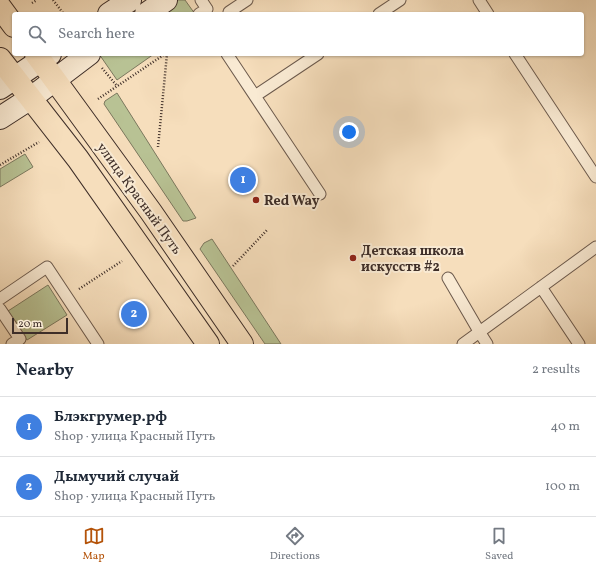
<!DOCTYPE html>
<html lang="en">
<head>
<meta charset="utf-8">
<style>
  :root { --surface:#fff; --page:#f2f2f3; --text:#1f2937; --muted:#747a83; --line:#e0e1e3; --accent:#b45309 }
  body { margin:0; font-family:Vollkorn,serif; background:var(--page); color:var(--text) }
  .scale { position:absolute; left:12px; bottom:10px; width:56px; box-sizing:border-box; padding-left:4px; border:2px solid #3e2e28; border-top:0; font-size:11px; line-height:14px; white-space:nowrap; color:#3e2e28; -webkit-text-stroke:3px #f9ead3; paint-order:stroke }
  .you { position:absolute; left:349px; top:132px; width:14px; height:14px; margin:-10px; border:3px solid #fff; border-radius:50%; background:#1a73e8; box-shadow:0 0 0 6px #1a73e833 }
  .badge { display:grid; place-items:center; width:26px; height:26px; border-radius:50%; background:var(--accent); color:#fff; font-size:13px; font-weight:700 }
  .pin { position:absolute; translate:-50% -50%; border:2px solid #fff; box-shadow:0 1px 4px #0006 }
  .list { margin:0; padding:0; list-style:none }
  h2 { display:flex; justify-content:space-between; align-items:center; height:52px; margin:0; padding:0 16px; font-size:17px }
  h2 small { font-size:13px; font-weight:400; color:var(--muted) }
  .list li { display:grid; grid-template-columns:26px 1fr auto; gap:12px; align-items:center; box-sizing:border-box; height:60px; padding:0 16px; border-top:1px solid var(--line) }
  .list b { display:block; font-size:15px; white-space:nowrap }
  .list p { margin:0; font-size:13px; white-space:nowrap; color:var(--muted) }
  .list em { font-size:13px; font-style:normal; color:var(--muted) }
  .icon { flex:none; width:22px; height:22px; fill:none; stroke:currentColor; stroke-width:2; stroke-linecap:round; stroke-linejoin:round }
  .map { position:relative; flex:none; width:596px; height:344px; overflow:hidden }
  .search { position:absolute; background:var(--surface); box-shadow:0 1px 3px #0004; left:12px; right:12px; top:12px; height:44px; display:flex; align-items:center; gap:10px; box-sizing:border-box; padding:0 14px; border-radius:4px; color:var(--muted); font-size:15px }
  .sheet { height:172px; background:var(--surface) }
  nav { display:flex; justify-content:space-around; align-items:center; box-sizing:border-box; height:56px; border-top:1px solid var(--line); background:var(--surface); font-size:11px; color:var(--muted) }
  nav a { display:grid; justify-items:center; gap:2px }
  nav .on { color:var(--accent) }
  .map>svg:first-child { display:block }
</style>
</head>
<body>
<div class="map">
<svg width="596" height="344" viewBox="0 0 596 344">
  <rect width="100%" height="100%" fill="#f6debc"/>
  <filter id="stains"><feTurbulence type="fractalNoise" baseFrequency=".005" numOctaves="4"/><feColorMatrix values="0 0 0 0 .2 0 0 0 0 .09 0 0 0 0 .02 0 0 0 .5 -.17"/></filter>
  <radialGradient id="worn" r=".72"><stop offset=".6" stop-color="#630" stop-opacity="0"/><stop offset="1" stop-color="#630" stop-opacity=".3"/></radialGradient>
  <path fill="#b8c294" stroke="#7b785e" d="M 177,0 L 185,0 L 195,14 L 157,14 Z
    M 99,54 L 154,54 L 117,80 Z
    M 117,93 L 196,218 L 187,221 L 183,221 L 104,104 L 105,101 Z
    M 25,154 L 33,167 L 0,187 L 0,169 Z
    M 212,239 L 281,344 L 265,344 L 200,249 L 204,243 Z
    M 48,285 L 67,315 L 27,340 L 8,311 Z"/>
  <g fill="none" stroke-linecap="round" stroke-linejoin="round">
    <defs>
      <path id="lane" d="M 479,0 L 488,14
        M 229,12 L 247,0
        M 199,14 L 207,9 L 201,0
        M 379,14 L 400,0
        M 227,54 L 320,194
        M 515,54 L 596,177
        M 255,96 L 318,54
        M 448,278 L 480,333 L 487,344
        M 541,287 L 579,344
        M 0,299 L 47,267 L 98,344
        M 0,309 L 20,339 L 12,344
        M 463,344 L 596,247"/>
      <path id="secondary" d="M 109,14 L 130,0
        M 146,14 L 166,0
        M 0,88 L 50,54
        M 0,118 L 31,98 L 89,54"/>
      <path id="primary" d="M 0,7 L 14,26
        M 36,54 L 151,212 L 242,344
        M 0,59 L 78,159 L 208,344"/>
    </defs>
    <use href="#lane" stroke="#6c5a4d" stroke-width="13"/>
    <use href="#secondary" stroke="#3e2e28" stroke-width="24"/>
    <use href="#primary" stroke="#3e2e28" stroke-width="24"/>
    <path stroke="#3e2e28" stroke-width="2.5" stroke-dasharray="1 2" stroke-linecap="butt" d="M 53,0 L 63,13
      M 32,3 L 37,0
      M 102,68 L 117,86
      M 98,99 L 165,54
      M 158,147 L 167,54
      M 0,165 L 39,142
      M 233,266 L 267,230
      M 79,289 L 122,261"/>
    <use href="#lane" stroke="#f9ead3" stroke-width="11"/>
    <use href="#secondary" stroke="#f9ead3" stroke-width="22"/>
    <use href="#primary" stroke="#f6debc" stroke-width="22"/>
  </g>
  <g fill="#8f2418" stroke="#f9ead3" stroke-width="1.5">
    <circle cx="256" cy="200" r="4"/>
    <circle cx="353" cy="258" r="4"/>
  </g>
  <g text-anchor="middle" stroke-width="4" stroke-linejoin="round" paint-order="stroke">
    <g font-size="14" fill="#3e2e28" stroke="#f9ead3">
      <text transform="translate(140 198) rotate(54)" y="5">улица Красный Путь</text>
    </g>
    <g font-size="14" font-weight="bold" fill="#3e2e28" stroke="#f9ead3" text-anchor="start">
      <text x="264" y="205">Red Way</text>
      <text x="361" y="255">Детская школа<tspan x="361" dy="16">искусств #2</tspan></text>
    </g>
  </g>
  <rect width="100%" height="100%" filter="url(#stains)"/>
  <rect width="100%" height="100%" fill="url(#worn)"/>
</svg>
<div class="scale">20 m</div>
<div class="you"></div>
<div class="pin badge" style="left:243px;top:180px;background:#3f7fe0">1</div>
<div class="pin badge" style="left:134px;top:314px;background:#3f7fe0">2</div>
<div class="search"><svg class="icon" aria-label="search" viewBox="0 0 24 24"><circle cx="10" cy="10" r="6"/><path d="M15 15l6 6"/></svg>Search here</div>
</div>
<section class="sheet">
<h2>Nearby<small>2 results</small></h2>
<ul class="list">
<li><span class="badge" style="background:#3f7fe0">1</span><div><b>Блэкгрумер.рф</b><p>Shop · улица Красный Путь</p></div><em>40 m</em></li>
<li><span class="badge" style="background:#3f7fe0">2</span><div><b>Дымучий случай</b><p>Shop · улица Красный Путь</p></div><em>100 m</em></li>
</ul>
</section>
<nav>
<a class="on"><svg class="icon" aria-label="map" viewBox="0 0 24 24"><path d="M3 6l6-2 6 2 6-2v14l-6 2-6-2-6 2zM9 4v14M15 6v14"/></svg>Map</a>
<a><svg class="icon" aria-label="directions" viewBox="0 0 24 24"><path d="M12 3l9 9-9 9-9-9zM9 14v-3h6M13 9l2 2-2 2"/></svg>Directions</a>
<a><svg class="icon" aria-label="saved" viewBox="0 0 24 24"><path d="M7 4h10v16l-5-4-5 4z"/></svg>Saved</a>
</nav>
</body>
</html>
